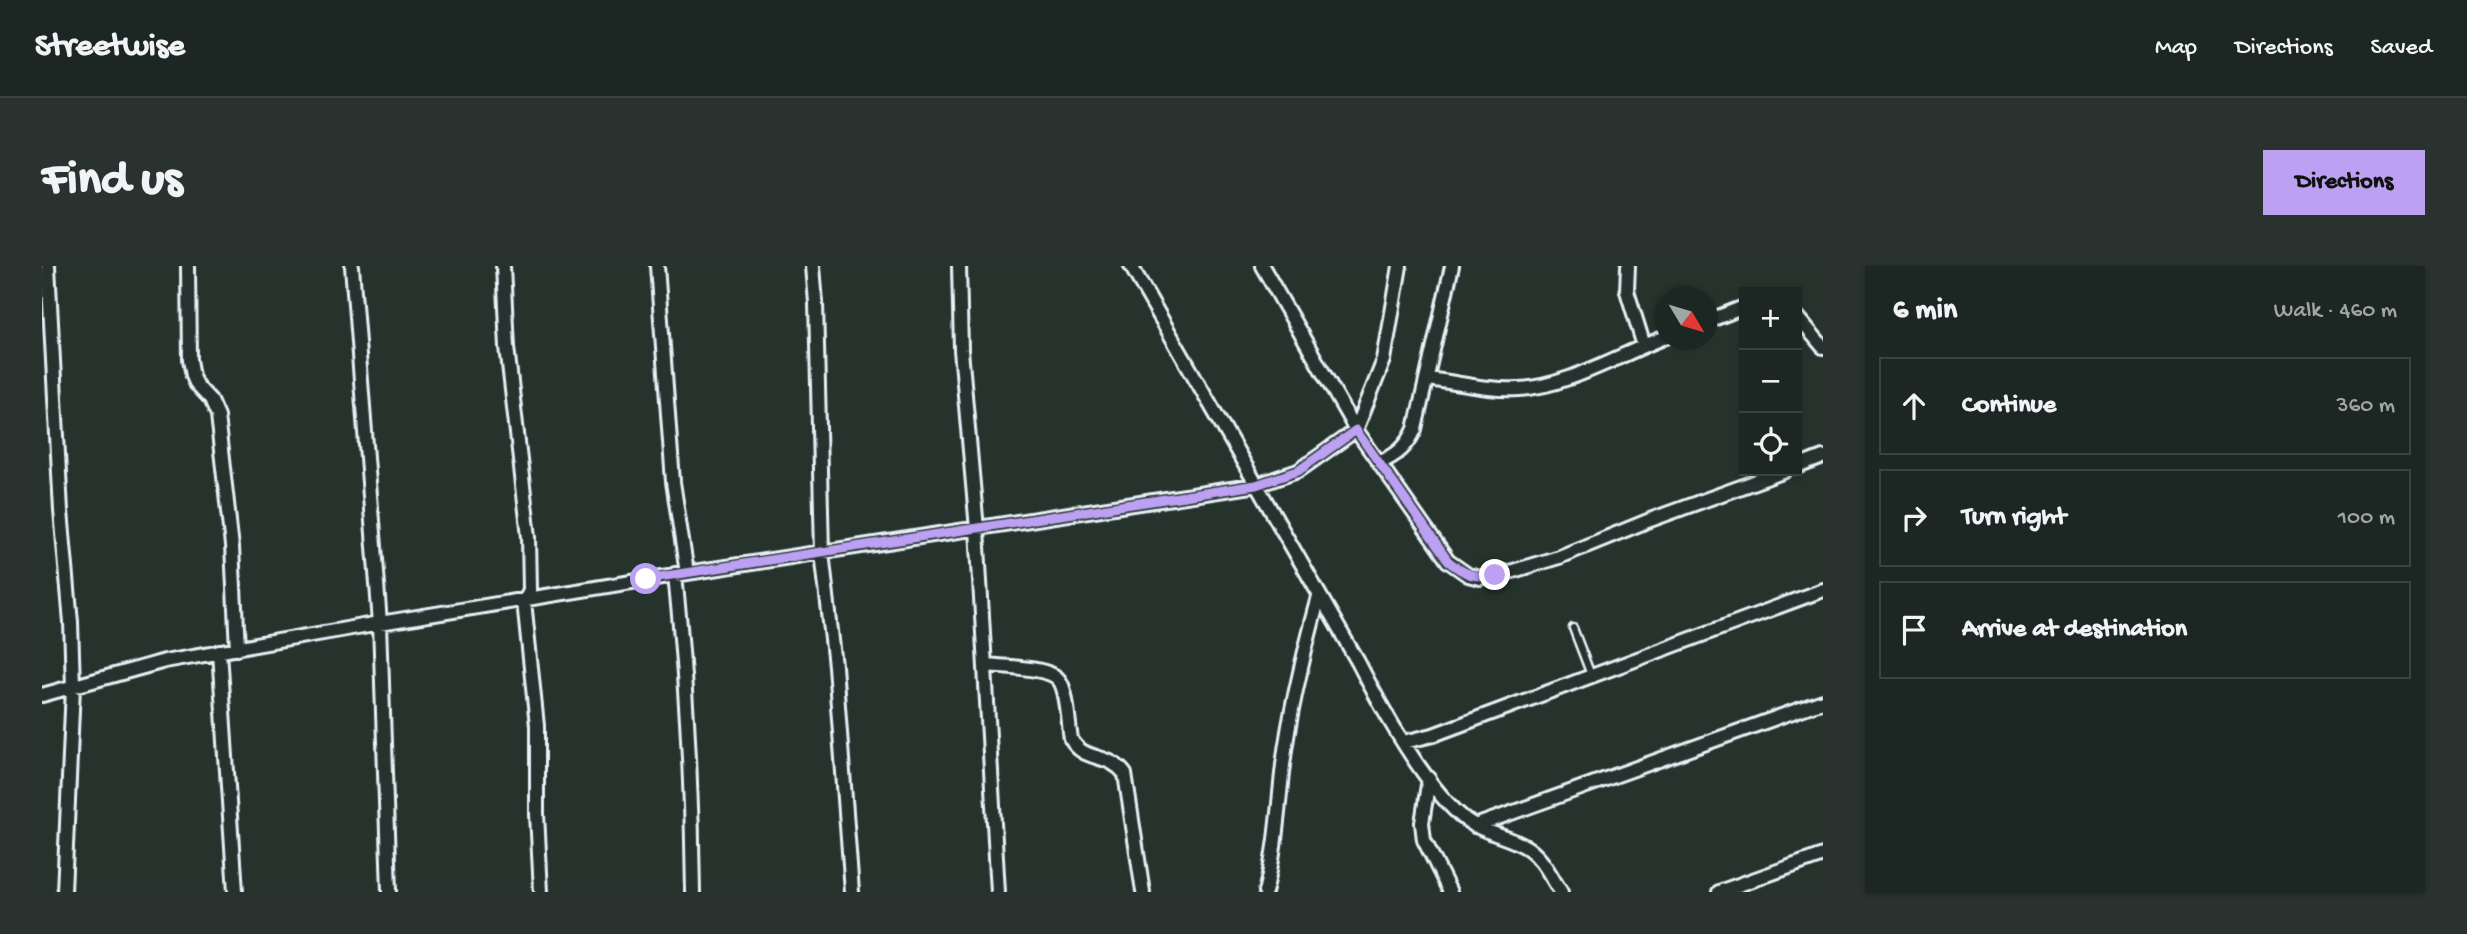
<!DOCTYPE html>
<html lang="en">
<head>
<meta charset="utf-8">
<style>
  :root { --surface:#1c2622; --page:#29322f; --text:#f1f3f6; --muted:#a0a5a5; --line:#3a4340; --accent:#bca0f2 }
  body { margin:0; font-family:"Gochi Hand",sans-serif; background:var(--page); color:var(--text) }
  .controls { position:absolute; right:21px; top:21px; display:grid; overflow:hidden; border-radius:0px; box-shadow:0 2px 5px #0004 }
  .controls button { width:63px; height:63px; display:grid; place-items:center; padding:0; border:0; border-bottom:2px solid var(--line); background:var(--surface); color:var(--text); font:35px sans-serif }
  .compass { position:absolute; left:1613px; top:21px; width:63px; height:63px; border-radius:50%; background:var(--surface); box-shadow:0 2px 5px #0004; rotate:128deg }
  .stop { position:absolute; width:21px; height:21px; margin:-16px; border:5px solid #bca0f2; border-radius:50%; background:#fff }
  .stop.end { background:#bca0f2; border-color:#fff; box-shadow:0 2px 7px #0008 }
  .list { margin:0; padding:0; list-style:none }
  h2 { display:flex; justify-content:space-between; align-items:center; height:91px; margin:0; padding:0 28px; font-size:30px }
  h2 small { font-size:23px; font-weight:400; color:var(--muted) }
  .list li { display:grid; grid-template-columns:46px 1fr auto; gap:21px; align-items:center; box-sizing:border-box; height:98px; margin:0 14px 14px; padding:0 14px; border:2px solid var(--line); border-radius:0px }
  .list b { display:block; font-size:26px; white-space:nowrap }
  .list em { font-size:23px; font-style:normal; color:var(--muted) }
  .icon { flex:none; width:38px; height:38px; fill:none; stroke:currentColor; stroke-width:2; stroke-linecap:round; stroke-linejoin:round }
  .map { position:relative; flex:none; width:1781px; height:626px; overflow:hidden; border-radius:0px }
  header { display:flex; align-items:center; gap:42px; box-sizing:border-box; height:98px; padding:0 35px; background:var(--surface); border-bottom:2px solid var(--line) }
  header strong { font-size:33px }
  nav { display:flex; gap:38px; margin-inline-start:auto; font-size:24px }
  .intro { display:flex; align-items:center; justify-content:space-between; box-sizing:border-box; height:168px; padding:0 42px }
  h1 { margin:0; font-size:49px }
  .button { padding:18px 32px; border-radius:0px; background:var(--accent); color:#111; font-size:24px; font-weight:700 }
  main { display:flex; gap:42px; padding:0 42px }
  aside { flex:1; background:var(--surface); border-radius:0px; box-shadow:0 2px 5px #0004 }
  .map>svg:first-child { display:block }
</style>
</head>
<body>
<header>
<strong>Streetwise</strong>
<nav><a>Map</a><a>Directions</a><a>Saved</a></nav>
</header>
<div class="intro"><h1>Find us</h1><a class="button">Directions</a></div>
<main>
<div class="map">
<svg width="1781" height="626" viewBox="0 0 1781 626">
  <rect width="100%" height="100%" fill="#26332d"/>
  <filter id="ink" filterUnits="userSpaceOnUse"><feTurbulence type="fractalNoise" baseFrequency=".0143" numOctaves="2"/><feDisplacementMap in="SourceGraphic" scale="14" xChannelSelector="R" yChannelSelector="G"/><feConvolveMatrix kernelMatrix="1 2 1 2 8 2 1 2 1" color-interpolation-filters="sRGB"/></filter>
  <g filter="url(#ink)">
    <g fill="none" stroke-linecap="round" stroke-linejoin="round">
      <defs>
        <path id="service" d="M 1531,362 L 1549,409"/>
        <path id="minor" d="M 6,0 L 19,245 L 29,356 L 31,421 L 22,626
          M 146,0 L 147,94 L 150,110 L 154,119 L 168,134 L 175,150 L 190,280 L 195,383
          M 310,0 L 338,357 L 347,626
          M 461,0 L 465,81 L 487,271 L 488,324 L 482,335 L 495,460 L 495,548 L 499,626
          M 615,0 L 631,216 L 645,307
          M 771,0 L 774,37 L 780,286 L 793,400 L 810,626
          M 917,0 L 919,84 L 935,263 L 956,626
          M 1089,0 L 1316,396 C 1339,441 1384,523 1424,554 C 1443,568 1468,570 1487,583 C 1502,594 1509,611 1519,626
          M 1220,0 L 1314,164 L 1406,295 L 1426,309 L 1438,312 L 1471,305 L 1517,291 L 1608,254 L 1743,205
          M 1586,0 L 1585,25 L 1602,80
          M 1755,50 L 1781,81
          M 1666,55 L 1702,41
          M 1385,113 C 1415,116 1446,125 1477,123 C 1524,121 1579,88 1624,71
          M 1337,197 C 1355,189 1365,181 1373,163 L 1410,0
          M 1755,201 L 1781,191
          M 633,308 C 644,414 650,520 651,626
          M 177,385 L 193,626
          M 944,399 C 961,401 1008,401 1017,414 C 1026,425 1026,459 1029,473 C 1042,497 1067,486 1083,508 L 1101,626
          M 0,429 L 123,395 L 338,357 L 645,307 L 1215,219 L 1256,205 L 1314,164 L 1342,94 L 1358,0
          M 1362,476 L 1391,469 L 1781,324
          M 1387,512 L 1380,557 L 1382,574 L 1408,626
          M 1433,560 L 1781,435
          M 1223,626 C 1234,584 1236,542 1241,499 C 1248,442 1262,386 1277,331
          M 1677,626 L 1781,589"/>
      </defs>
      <use href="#service" stroke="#e8f1f8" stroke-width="11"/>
      <use href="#minor" stroke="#e8f1f8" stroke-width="18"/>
      <use href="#service" stroke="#26332d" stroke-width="6"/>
      <use href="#minor" stroke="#26332d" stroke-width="12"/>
    </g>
  </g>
  <g fill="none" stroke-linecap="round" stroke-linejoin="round" filter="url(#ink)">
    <path stroke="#bca0f2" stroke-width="9" d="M 604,313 L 1214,219 L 1256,205 L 1314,164 L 1406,295 C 1422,308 1433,313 1453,309"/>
  </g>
</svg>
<div class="controls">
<button>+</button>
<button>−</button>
<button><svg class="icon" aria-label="locate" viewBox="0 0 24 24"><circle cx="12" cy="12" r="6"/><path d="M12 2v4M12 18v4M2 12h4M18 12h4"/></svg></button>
</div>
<svg class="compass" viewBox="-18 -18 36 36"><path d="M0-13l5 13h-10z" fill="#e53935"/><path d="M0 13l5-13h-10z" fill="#a0a5a5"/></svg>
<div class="stop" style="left:604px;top:313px"></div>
<div class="stop end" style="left:1453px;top:309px"></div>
</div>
<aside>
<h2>6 min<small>Walk · 460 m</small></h2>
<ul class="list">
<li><svg class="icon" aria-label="ahead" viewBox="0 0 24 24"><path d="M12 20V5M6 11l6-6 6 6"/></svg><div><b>Continue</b></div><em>360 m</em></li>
<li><svg class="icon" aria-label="right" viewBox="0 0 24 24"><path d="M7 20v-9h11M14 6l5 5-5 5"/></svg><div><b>Turn right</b></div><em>100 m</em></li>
<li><svg class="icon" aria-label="arrive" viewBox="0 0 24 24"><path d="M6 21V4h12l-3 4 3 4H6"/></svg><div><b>Arrive at destination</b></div></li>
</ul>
</aside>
</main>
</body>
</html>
